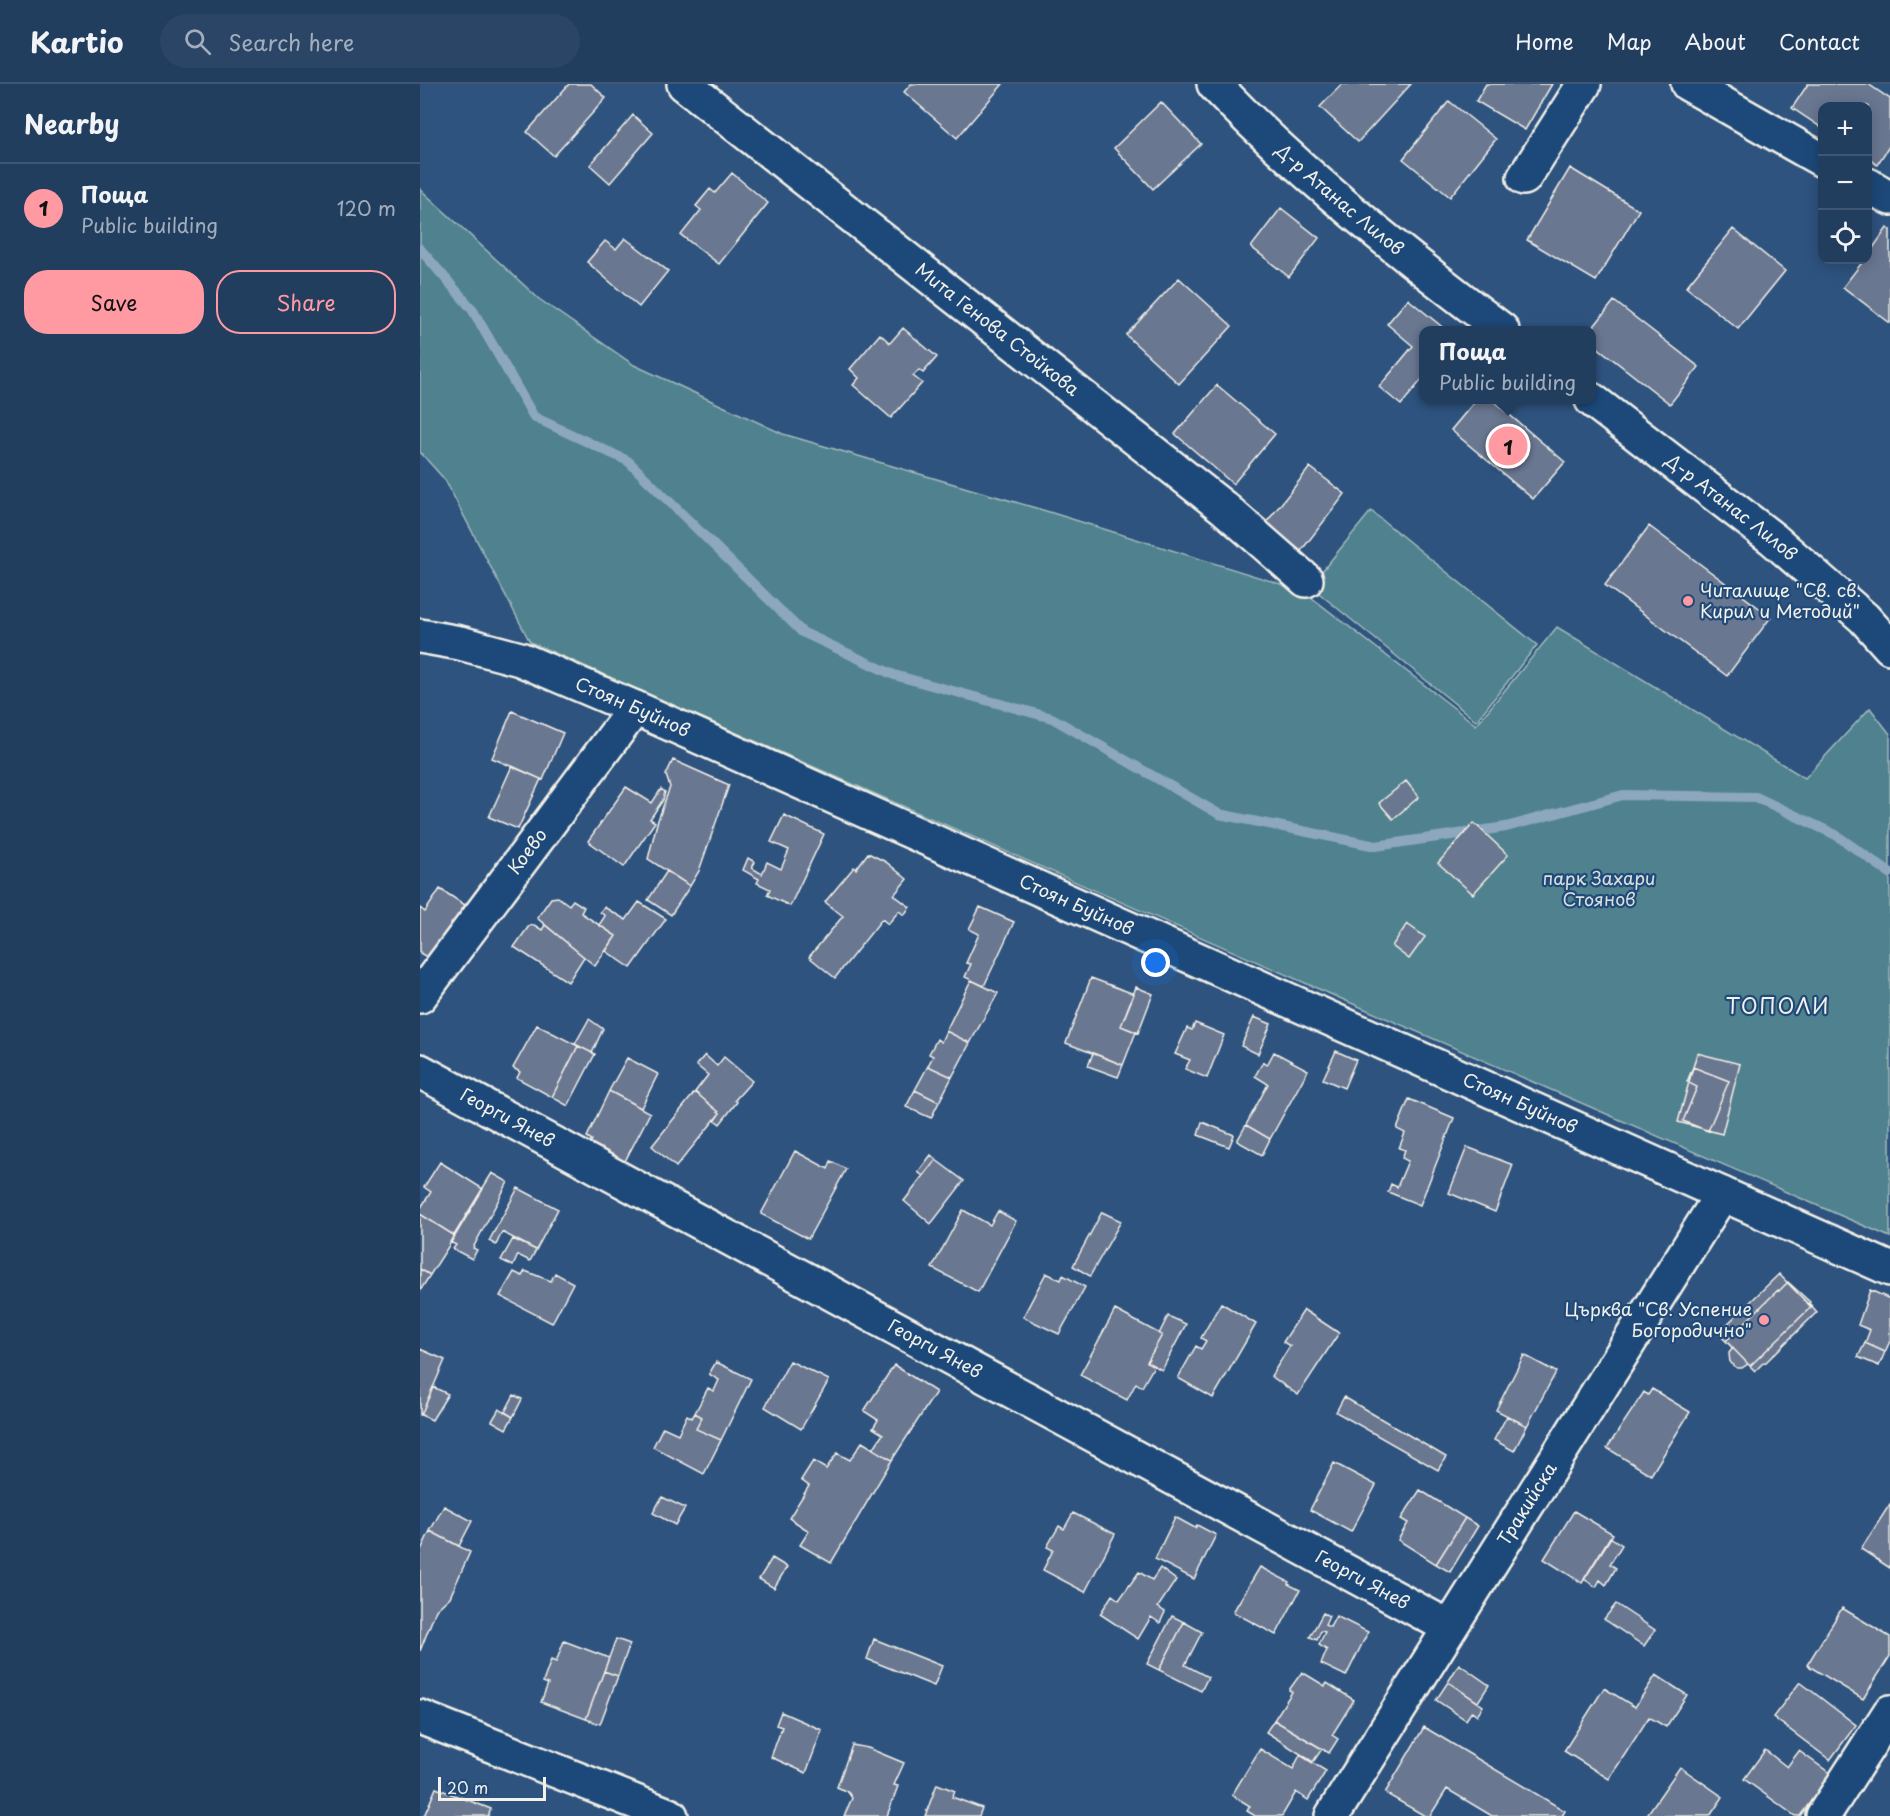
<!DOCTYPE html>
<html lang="en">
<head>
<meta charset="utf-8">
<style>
  :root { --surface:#223e5f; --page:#2a4565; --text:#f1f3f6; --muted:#a2aebd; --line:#3f5774; --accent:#ff9aa2 }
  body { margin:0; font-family:"Playpen Sans",sans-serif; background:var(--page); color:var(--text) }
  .controls { position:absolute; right:18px; top:18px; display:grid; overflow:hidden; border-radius:12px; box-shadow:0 3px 15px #0003 }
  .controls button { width:54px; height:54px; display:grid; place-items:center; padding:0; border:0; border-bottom:2px solid var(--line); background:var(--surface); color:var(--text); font:30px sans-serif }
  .scale { position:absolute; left:18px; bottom:15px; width:108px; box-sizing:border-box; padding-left:6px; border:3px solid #f4f1e8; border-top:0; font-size:16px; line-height:21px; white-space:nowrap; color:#f4f1e8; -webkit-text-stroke:4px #1f4a7a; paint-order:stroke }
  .you { position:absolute; left:736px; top:879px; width:21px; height:21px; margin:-15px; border:4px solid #fff; border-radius:50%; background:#1a73e8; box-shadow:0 0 0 9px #1a73e833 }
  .badge { display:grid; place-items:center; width:39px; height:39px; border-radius:50%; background:var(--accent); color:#111; font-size:20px; font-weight:700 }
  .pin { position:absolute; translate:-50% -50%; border:3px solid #fff; box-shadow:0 2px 6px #0006 }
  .popup { position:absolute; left:999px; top:242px; width:177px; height:78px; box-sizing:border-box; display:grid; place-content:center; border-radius:12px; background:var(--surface); filter:drop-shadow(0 2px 4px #0005); font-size:20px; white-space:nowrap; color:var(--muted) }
  .popup b { font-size:22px; color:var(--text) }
  .popup::after { content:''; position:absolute; left:50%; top:100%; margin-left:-12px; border:12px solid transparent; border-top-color:var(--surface) }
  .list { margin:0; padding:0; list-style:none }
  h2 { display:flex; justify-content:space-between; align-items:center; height:78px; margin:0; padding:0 24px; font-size:26px }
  h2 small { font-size:20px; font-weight:400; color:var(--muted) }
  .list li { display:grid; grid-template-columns:39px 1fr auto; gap:18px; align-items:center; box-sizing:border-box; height:90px; padding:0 24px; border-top:2px solid var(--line) }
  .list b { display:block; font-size:22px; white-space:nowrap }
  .list p { margin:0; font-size:20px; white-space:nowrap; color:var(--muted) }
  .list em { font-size:20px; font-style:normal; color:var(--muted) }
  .actions { display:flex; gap:12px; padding:18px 24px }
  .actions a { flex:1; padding:14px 0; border:2px solid var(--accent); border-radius:24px; text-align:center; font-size:21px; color:var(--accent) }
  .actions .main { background:var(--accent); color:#111 }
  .icon { flex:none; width:33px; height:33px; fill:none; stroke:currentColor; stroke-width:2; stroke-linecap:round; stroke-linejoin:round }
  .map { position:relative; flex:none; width:1470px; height:1732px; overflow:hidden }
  header { display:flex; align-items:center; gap:36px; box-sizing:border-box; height:84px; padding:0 30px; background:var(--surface); border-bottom:2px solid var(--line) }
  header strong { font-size:28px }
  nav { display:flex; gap:33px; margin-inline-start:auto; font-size:21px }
  .search { width:420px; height:54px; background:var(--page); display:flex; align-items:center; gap:15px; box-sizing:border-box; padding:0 21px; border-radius:33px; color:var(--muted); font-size:22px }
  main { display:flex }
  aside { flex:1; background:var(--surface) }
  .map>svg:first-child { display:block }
</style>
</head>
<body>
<header>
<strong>Kartio</strong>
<div class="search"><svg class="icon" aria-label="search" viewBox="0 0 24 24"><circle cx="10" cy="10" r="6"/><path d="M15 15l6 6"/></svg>Search here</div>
<nav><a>Home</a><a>Map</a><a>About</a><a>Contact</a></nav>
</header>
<main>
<aside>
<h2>Nearby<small></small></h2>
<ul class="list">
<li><span class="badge">1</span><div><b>Поща</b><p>Public building</p></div><em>120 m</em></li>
</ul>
<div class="actions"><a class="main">Save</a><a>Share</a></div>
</aside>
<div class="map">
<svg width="1470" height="1732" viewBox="0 0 1470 1732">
  <rect width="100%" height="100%" fill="#2e537f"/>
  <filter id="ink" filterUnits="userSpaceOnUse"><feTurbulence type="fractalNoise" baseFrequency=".0167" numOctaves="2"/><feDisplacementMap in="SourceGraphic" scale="12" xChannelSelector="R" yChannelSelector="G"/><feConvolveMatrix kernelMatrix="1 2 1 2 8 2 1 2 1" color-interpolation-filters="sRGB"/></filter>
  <g filter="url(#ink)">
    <path fill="#4f828e" stroke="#a2babb" stroke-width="1.5" d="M 0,105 L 119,215 L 214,281 L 363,350 L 626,427 L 883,507 L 1056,641 L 1137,543 L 1385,694 L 1450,624 L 1470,650 L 1470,1153 L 901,906 L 110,558 L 25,396 L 0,368 Z
      M 951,427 L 1117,561 L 1056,637 L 890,502 Z"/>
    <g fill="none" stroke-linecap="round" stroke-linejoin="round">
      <path stroke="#8ca7be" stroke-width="10" d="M 0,165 L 52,225 L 114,333 L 208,377 L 382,548 L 474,591 L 632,634 L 799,730 L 956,762 L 1086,743 L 1203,711 L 1336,713 L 1416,751 L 1470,789"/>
    </g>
    <path fill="#6b7791" stroke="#f4f1e8" stroke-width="1.5" d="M 149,0 L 171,0 L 186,14 L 134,72 L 107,48 Z
      M 491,0 L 583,0 L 537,54 L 484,8 Z
      M 922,0 L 991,0 L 938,58 L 900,23 Z
      M 1066,0 L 1132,0 L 1105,46 L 1056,17 Z
      M 1388,0 L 1448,0 L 1470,15 L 1470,61 L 1457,81 L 1448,74 L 1448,22 L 1402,22 L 1402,44 L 1372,24 Z
      M 1029,17 L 1076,55 L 1030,113 L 983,75 Z
      M 741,18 L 781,60 L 733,105 L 694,64 Z
      M 213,31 L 233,49 L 190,99 L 170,81 Z
      M 1150,84 L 1219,126 L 1176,197 L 1107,156 Z
      M 312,89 L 348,119 L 299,180 L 261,151 L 281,126 L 276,122 L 290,105 L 295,109 Z
      M 861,124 L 899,154 L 869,193 L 831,163 Z
      M 1467,144 L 1470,146 L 1470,239 L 1423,203 L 1444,176 L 1448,176 L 1448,171 Z
      M 1313,145 L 1365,187 L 1318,245 L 1266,203 Z
      M 205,154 L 248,187 L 219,223 L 167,178 L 185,157 L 196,165 Z
      M 759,194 L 812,242 L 759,300 L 706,251 Z
      M 988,215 L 1026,246 L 1004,246 L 1004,293 L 981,321 L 959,303 L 993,262 L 967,240 Z
      M 1194,217 L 1279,283 L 1250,320 L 1172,259 L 1171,246 Z
      M 483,244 L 517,273 L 503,289 L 499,286 L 493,292 L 502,299 L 471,334 L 433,301 L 439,294 L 430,285 L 460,250 L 470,259 Z
      M 797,301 L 855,350 L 813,400 L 755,350 Z
      M 1056,316 L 1072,316 L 1145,378 L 1113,415 L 1031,346 Z
      M 890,383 L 925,410 L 881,467 L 846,439 Z
      M 1229,442 L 1351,533 L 1307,592 L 1185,501 Z
      M 92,627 L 143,649 L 123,696 L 72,674 Z
      M 253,676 L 309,701 L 279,787 L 270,802 L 228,775 L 237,739 L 250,703 L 246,691 Z
      M 92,682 L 121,695 L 98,745 L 69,733 Z
      M 986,697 L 999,713 L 973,735 L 959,719 Z
      M 206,703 L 232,719 L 241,705 L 245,708 L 243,716 L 230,735 L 235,738 L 204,783 L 168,757 Z
      M 364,731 L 404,750 L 370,822 L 347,811 L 350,805 L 337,799 L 339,795 L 323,786 L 328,774 L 335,778 L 332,784 L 342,790 L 347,778 L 361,785 L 369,766 L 351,758 Z
      M 1054,739 L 1088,771 L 1053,810 L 1018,779 Z
      M 448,769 L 466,778 L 487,795 L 474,811 L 490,823 L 484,831 L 479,827 L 468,840 L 462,835 L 415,894 L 389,873 L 423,832 L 405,818 L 434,783 L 436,785 Z
      M 247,787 L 270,802 L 251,831 L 228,816 Z
      M 20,805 L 45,821 L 10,875 L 0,869 L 0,824 L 5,828 Z
      M 138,813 L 149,821 L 153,816 L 164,823 L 161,829 L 196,852 L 175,882 L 117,834 L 131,814 Z
      M 219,818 L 246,835 L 211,884 L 186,867 L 196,852 L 179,841 L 185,832 L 180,828 L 184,823 L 206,836 Z
      M 560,823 L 594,838 L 564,902 L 545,893 L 551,880 L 546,879 L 559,850 L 549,845 Z
      M 987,840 L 1005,853 L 989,875 L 972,862 Z
      M 114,841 L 122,846 L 125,841 L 164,873 L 148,898 L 94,863 L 109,842 Z
      M 671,894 L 714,910 L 701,942 L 716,948 L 703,981 L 646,959 Z
      M 551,896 L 578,909 L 550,959 L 526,947 Z
      M 716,903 L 733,910 L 718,949 L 701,942 Z
      M 834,933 L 851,940 L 838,970 L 821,962 Z
      M 169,935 L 183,945 L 172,969 L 155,960 Z
      M 775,939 L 804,951 L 787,994 L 765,985 L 770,976 L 755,970 L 767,944 L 772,946 Z
      M 117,941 L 158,962 L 132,1013 L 97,994 L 100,988 L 93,984 Z
      M 526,947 L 550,959 L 532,993 L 508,982 L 513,972 L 509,970 L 517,955 L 521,958 Z
      M 158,962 L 175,970 L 148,1022 L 132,1013 Z
      M 916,967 L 936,976 L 924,1004 L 903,995 Z
      M 854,968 L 888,986 L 850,1055 L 826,1041 L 848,1000 L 835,992 L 843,978 L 847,981 Z
      M 673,969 L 703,981 L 698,993 L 668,982 Z
      M 1277,969 L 1320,980 L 1302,1050 L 1258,1038 Z
      M 285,971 L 297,982 L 304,973 L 332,997 L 315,1016 L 317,1018 L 300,1040 L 295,1036 L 300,1029 L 275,1008 L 288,991 L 276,981 Z
      M 207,974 L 238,990 L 221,1024 L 189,1007 Z
      M 508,982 L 532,993 L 519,1018 L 495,1006 Z
      M 1273,983 L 1309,997 L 1288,1047 L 1263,1037 L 1277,1003 L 1267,998 Z
      M 495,1006 L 519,1018 L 511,1034 L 486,1023 Z
      M 189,1007 L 230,1029 L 203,1081 L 168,1063 L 172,1056 L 167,1053 Z
      M 275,1008 L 300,1029 L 256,1083 L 232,1062 Z
      M 989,1015 L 1034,1034 L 1000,1121 L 968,1108 L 971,1100 L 977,1103 L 988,1077 L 982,1074 L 985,1066 L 979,1064 L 985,1049 L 977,1045 Z
      M 782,1038 L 814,1051 L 809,1063 L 778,1051 Z
      M 826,1041 L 850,1055 L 842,1071 L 817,1057 Z
      M 1047,1063 L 1093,1081 L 1075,1128 L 1029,1109 Z
      M 375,1067 L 408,1085 L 411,1077 L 426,1085 L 388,1155 L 341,1130 Z
      M 511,1071 L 516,1076 L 503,1092 L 498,1088 Z
      M 516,1076 L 544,1097 L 511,1140 L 484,1117 Z
      M 20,1078 L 63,1105 L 35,1152 L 0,1130 L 0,1125 L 11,1108 L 4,1103 Z
      M 72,1089 L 88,1098 L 53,1164 L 57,1166 L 52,1175 L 33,1165 L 36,1161 L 30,1158 Z
      M 98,1104 L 138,1125 L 116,1166 L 82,1148 L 76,1161 L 69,1157 Z
      M 543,1126 L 570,1141 L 578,1127 L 596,1137 L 558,1208 L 512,1184 Z
      M 682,1128 L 701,1137 L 670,1192 L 653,1182 Z
      M 0,1130 L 35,1152 L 10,1191 L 0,1185 Z
      M 93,1155 L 116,1166 L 110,1177 L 98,1171 L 93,1182 L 81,1176 Z
      M 0,1185 L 10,1191 L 0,1207 Z
      M 105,1187 L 131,1197 L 135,1189 L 153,1199 L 132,1239 L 80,1212 L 94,1188 L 102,1192 Z
      M 626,1189 L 641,1196 L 643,1191 L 665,1203 L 639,1250 L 603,1233 Z
      M 1359,1190 L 1391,1223 L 1330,1282 L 1298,1249 Z
      M 1368,1198 L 1390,1218 L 1389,1219 L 1397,1228 L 1345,1279 L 1344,1278 L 1335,1287 L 1328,1280 L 1322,1284 L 1317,1284 L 1310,1279 L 1309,1269 L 1313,1264 L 1306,1257 L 1358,1206 L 1359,1207 Z
      M 1450,1206 L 1470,1215 L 1470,1257 L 1465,1268 L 1445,1259 L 1450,1246 L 1438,1241 Z
      M 801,1219 L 836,1240 L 793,1314 L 758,1294 L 776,1262 L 781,1265 L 786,1257 L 781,1254 Z
      M 695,1226 L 742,1251 L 727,1278 L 734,1282 L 722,1303 L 716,1299 L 707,1316 L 660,1291 Z
      M 884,1226 L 919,1249 L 878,1311 L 851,1292 L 870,1262 L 863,1258 Z
      M 748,1232 L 766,1240 L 742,1286 L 727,1278 L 742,1251 L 739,1250 Z
      M 1445,1259 L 1465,1268 L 1459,1282 L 1438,1273 Z
      M 0,1265 L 25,1276 L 1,1331 L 0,1331 Z
      M 1104,1271 L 1136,1288 L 1107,1342 L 1076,1326 Z
      M 370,1277 L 409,1296 L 381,1345 L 345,1323 Z
      M 296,1278 L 331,1295 L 301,1356 L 276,1345 L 282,1333 L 275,1329 L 288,1304 L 294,1307 L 299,1296 L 289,1290 Z
      M 474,1281 L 516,1308 L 472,1376 L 453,1365 L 463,1350 L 453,1344 L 458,1336 L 444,1327 Z
      M 13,1303 L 28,1310 L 12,1336 L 1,1331 Z
      M 1232,1305 L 1270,1328 L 1231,1391 L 1187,1364 L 1224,1308 L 1228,1311 Z
      M 94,1311 L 102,1315 L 93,1333 L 85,1328 Z
      M 924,1313 L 1026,1373 L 1018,1386 L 916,1328 Z
      M 79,1325 L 93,1333 L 86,1345 L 72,1337 Z
      M 275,1329 L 282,1333 L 276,1345 L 301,1356 L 284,1390 L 233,1363 L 243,1343 L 258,1350 L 267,1331 L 272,1334 Z
      M 1087,1332 L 1107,1342 L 1094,1367 L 1074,1356 Z
      M 442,1358 L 472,1376 L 411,1479 L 380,1461 L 389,1447 L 369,1434 L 389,1402 L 381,1396 L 393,1377 L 406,1385 L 417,1369 L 430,1376 Z
      M 914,1379 L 956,1401 L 931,1448 L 890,1426 Z
      M 1000,1406 L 1045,1434 L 1016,1480 L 978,1456 L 988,1439 L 981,1435 Z
      M 242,1413 L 265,1424 L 255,1441 L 233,1429 Z
      M 1470,1420 L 1470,1484 L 1441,1465 Z
      M 24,1422 L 52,1437 L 39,1462 L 10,1447 Z
      M 1154,1427 L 1193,1450 L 1162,1499 L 1124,1475 Z
      M 653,1429 L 695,1450 L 665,1508 L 623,1486 L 633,1466 L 627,1463 L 639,1442 L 644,1445 Z
      M 755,1433 L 775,1444 L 777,1441 L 796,1451 L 774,1495 L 735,1475 Z
      M 1045,1434 L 1058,1442 L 1030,1488 L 1016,1480 Z
      M 10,1447 L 50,1468 L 30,1513 L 16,1526 L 0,1567 L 0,1468 Z
      M 1190,1453 L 1202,1461 L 1190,1480 L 1196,1484 L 1186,1501 L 1180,1496 L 1176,1503 L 1164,1495 Z
      M 352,1474 L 367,1483 L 354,1504 L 339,1495 Z
      M 840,1483 L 869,1498 L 868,1500 L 880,1506 L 856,1551 L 813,1528 Z
      M 740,1484 L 756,1496 L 738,1523 L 745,1528 L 740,1539 L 731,1533 L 718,1555 L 680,1530 L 692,1511 L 699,1516 L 719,1488 L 732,1496 Z
      M 1196,1520 L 1235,1546 L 1224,1562 L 1184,1535 Z
      M 1422,1524 L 1470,1553 L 1470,1572 L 1443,1615 L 1387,1581 Z
      M 903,1529 L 909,1532 L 905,1541 L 910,1543 L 916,1532 L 948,1548 L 926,1592 L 901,1580 L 907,1566 L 899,1561 L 905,1548 L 901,1547 L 897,1556 L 890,1553 Z
      M 752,1532 L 764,1538 L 739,1586 L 727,1580 Z
      M 764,1538 L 782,1548 L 765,1581 L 788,1593 L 781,1607 L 739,1586 Z
      M 196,1555 L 210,1560 L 198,1592 L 184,1587 Z
      M 454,1555 L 522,1582 L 514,1602 L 447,1575 Z
      M 144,1557 L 189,1574 L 166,1635 L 121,1618 L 128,1600 L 123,1598 L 131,1576 L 136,1578 Z
      M 1039,1580 L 1069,1601 L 1058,1618 L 1028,1598 Z
      M 184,1587 L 198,1592 L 180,1640 L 166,1635 Z
      M 882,1588 L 905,1602 L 907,1599 L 934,1616 L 912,1651 L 918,1655 L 909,1669 L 854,1636 L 872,1608 L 869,1606 Z
      M 1236,1591 L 1267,1611 L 1246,1643 L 1229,1633 L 1189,1695 L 1144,1667 L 1184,1604 L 1215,1623 Z
      M 1028,1598 L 1063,1622 L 1057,1631 L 1052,1627 L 1046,1636 L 1016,1616 Z
      M 1380,1598 L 1436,1641 L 1410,1676 L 1353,1633 Z
      M 361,1628 L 402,1646 L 386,1689 L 351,1673 L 362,1643 L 356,1641 Z
      M 854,1636 L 902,1665 L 893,1678 L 846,1648 Z
      M 1004,1643 L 1145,1727 L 1142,1732 L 1072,1732 L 1027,1705 L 1010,1732 L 1005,1732 L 965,1709 Z
      M 432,1661 L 448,1664 L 484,1679 L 474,1701 L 478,1702 L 467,1732 L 424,1732 L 432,1714 L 428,1708 L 417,1703 Z
      M 840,1665 L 873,1685 L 880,1671 L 906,1687 L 888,1716 L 876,1708 L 862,1732 L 835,1732 L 827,1727 L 830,1722 L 812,1711 Z
      M 1345,1666 L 1367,1683 L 1379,1667 L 1411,1690 L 1380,1732 L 1375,1732 L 1324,1695 Z
      M 1260,1683 L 1303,1713 L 1290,1732 L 1226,1732 Z
      M 517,1700 L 535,1707 L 532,1713 L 562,1724 L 559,1732 L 505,1732 Z
      M 16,1704 L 71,1725 L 68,1732 L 4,1732 Z"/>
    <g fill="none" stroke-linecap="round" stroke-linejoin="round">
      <defs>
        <g id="minor">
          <path id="s1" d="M 264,0 L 804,424 L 886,496"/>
          <path id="s2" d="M 794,0 C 881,91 982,170 1082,246"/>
          <path d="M 1268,0 L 1402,76"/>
          <path d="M 1104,94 L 1164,0"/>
          <path d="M 1448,101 L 1470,114"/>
          <path id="s3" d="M 1172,316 L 1353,455 L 1444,534 L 1470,563"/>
          <path id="s4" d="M 0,552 L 40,559 L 100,575 L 215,624 L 1470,1185"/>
          <path id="s5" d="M 0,912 L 215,624"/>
          <path id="s6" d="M 0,987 L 1029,1543"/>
          <path d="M 0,1633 L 251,1732"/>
          <path id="s7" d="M 912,1732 L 1302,1110"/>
          <path d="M 1403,1732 L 1470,1628"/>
        </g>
      </defs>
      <use href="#minor" stroke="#f4f1e8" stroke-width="38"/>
      <use href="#minor" stroke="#1f4a7a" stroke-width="33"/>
    </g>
  </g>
  <g fill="#ff9aa2" stroke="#1f4a7a" stroke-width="2">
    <circle cx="1268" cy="517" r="6"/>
    <circle cx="1344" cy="1236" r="6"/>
  </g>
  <g text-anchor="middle" stroke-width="4.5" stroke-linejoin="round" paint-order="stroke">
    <g font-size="18" fill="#f4f1e8" stroke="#1f4a7a">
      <text dy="6" stroke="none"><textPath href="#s2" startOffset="171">Д-р Атанас Лилов</textPath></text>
      <text dy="6" stroke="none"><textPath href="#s1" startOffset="398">Мита Генова Стойкова</textPath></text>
      <text dy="6" stroke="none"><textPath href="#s3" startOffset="176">Д-р Атанас Лилов</textPath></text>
      <text dy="6" stroke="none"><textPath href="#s4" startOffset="225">Стоян Буйнов</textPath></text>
      <text dy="6" stroke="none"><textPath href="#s5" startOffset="180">Коево</textPath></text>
      <text dy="6" stroke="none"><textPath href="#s4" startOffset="711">Стоян Буйнов</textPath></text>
      <text dy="6" stroke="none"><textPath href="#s4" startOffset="1197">Стоян Буйнов</textPath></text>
      <text dy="6" stroke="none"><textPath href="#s6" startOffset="99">Георги Янев</textPath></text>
      <text dy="6" stroke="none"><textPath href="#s6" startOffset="585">Георги Янев</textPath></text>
      <text dy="6" stroke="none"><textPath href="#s7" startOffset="368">Тракийска</textPath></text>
      <text dy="6" stroke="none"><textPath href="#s6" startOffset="1071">Георги Янев</textPath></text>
    </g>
    <g font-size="18" fill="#f4f1e8" stroke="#1f4a7a" text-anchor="start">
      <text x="1280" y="513">Читалище "Св. св.<tspan x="1280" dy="21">Кирил и Методий"</tspan></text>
      <text x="1332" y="1232" text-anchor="end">Църква "Св. Успение<tspan x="1332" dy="21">Богородично"</tspan></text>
    </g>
    <g font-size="18" fill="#dbe0da" stroke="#1f4a7a">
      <text x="1179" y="801">парк Захари<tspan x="1179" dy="21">Стоянов</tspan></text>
    </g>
    <g font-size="21" letter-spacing="1.5" fill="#f4f1e8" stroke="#1f4a7a">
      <text x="1358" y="930">ТОПОЛИ</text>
    </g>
  </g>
</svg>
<div class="controls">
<button>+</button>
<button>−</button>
<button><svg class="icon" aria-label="locate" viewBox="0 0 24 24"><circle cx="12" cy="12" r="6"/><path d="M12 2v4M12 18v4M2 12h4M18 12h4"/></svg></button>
</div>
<div class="scale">20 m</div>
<div class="you"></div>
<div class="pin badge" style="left:1088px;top:362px">1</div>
<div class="popup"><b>Поща</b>Public building</div>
</div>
</main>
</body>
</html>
